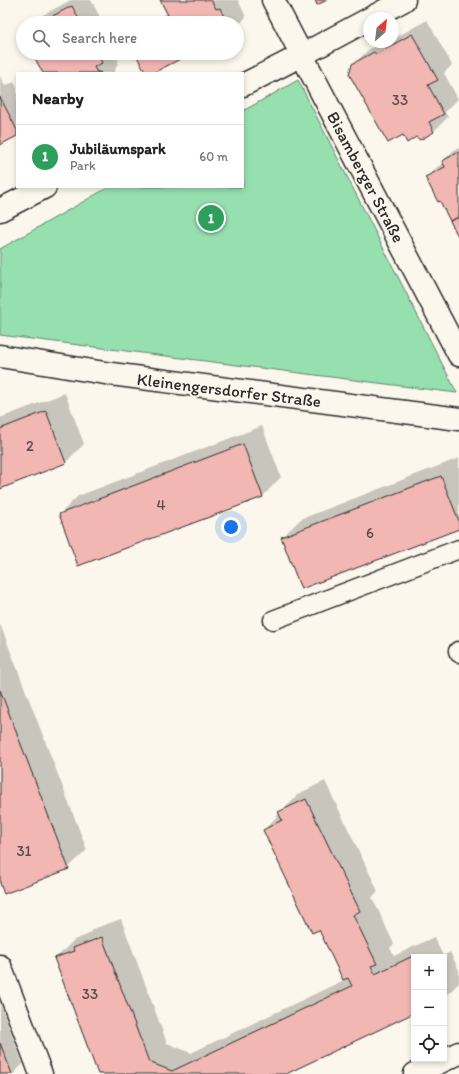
<!DOCTYPE html>
<html lang="en">
<head>
<meta charset="utf-8">
<style>
  :root { --surface:#fff; --page:#f6f6f6; --text:#222; --muted:#767676; --line:#e0e0e0; --accent:#b45309 }
  body { margin:0; font-family:Itim,sans-serif; background:var(--page); color:var(--text) }
  .controls { position:absolute; right:12px; bottom:12px; display:grid; overflow:hidden; border-radius:0px; box-shadow:0 2px 6px #0003 }
  .controls button { width:36px; height:36px; display:grid; place-items:center; padding:0; border:0; border-bottom:1px solid var(--line); background:var(--surface); color:var(--text); font:20px sans-serif }
  .compass { position:absolute; left:363px; top:12px; width:36px; height:36px; border-radius:50%; background:var(--surface); box-shadow:0 2px 6px #0003; rotate:28deg }
  .you { position:absolute; left:231px; top:527px; width:14px; height:14px; margin:-10px; border:3px solid #fff; border-radius:50%; background:#1a73e8; box-shadow:0 0 0 6px #1a73e833 }
  .badge { display:grid; place-items:center; width:26px; height:26px; border-radius:50%; background:var(--accent); color:#fff; font-size:13px; font-weight:700 }
  .pin { position:absolute; translate:-50% -50%; border:2px solid #fff; box-shadow:0 1px 4px #0006 }
  .list { margin:0; padding:0; list-style:none }
  h2 { display:flex; justify-content:space-between; align-items:center; height:52px; margin:0; padding:0 16px; font-size:17px }
  h2 small { font-size:13px; font-weight:400; color:var(--muted) }
  .list li { display:grid; grid-template-columns:26px 1fr auto; gap:12px; align-items:center; box-sizing:border-box; height:64px; padding:0 16px; border-top:1px solid var(--line) }
  .list b { display:block; font-size:15px; white-space:nowrap }
  .list p { margin:0; font-size:13px; white-space:nowrap; color:var(--muted) }
  .list em { font-size:13px; font-style:normal; color:var(--muted) }
  .icon { flex:none; width:22px; height:22px; fill:none; stroke:currentColor; stroke-width:2; stroke-linecap:round; stroke-linejoin:round }
  .map { position:relative; flex:none; width:459px; height:1074px; overflow:hidden }
  .search { position:absolute; background:var(--surface); box-shadow:0 2px 6px #0003; left:16px; top:16px; width:228px; height:44px; display:flex; align-items:center; gap:10px; box-sizing:border-box; padding:0 14px; border-radius:22px; color:var(--muted); font-size:15px }
  .panel { position:absolute; background:var(--surface); box-shadow:0 2px 6px #0003; left:16px; top:72px; width:228px; height:116px; border-radius:0px }
  .map>svg:first-child { display:block }
</style>
</head>
<body>
<div class="map">
<svg width="459" height="1074" viewBox="0 0 459 1074">
  <rect width="100%" height="100%" fill="#fbf7ec"/>
  <filter id="ink" filterUnits="userSpaceOnUse"><feTurbulence type="fractalNoise" baseFrequency=".025" numOctaves="2"/><feDisplacementMap in="SourceGraphic" scale="8" xChannelSelector="R" yChannelSelector="G"/><feConvolveMatrix kernelMatrix="1 2 1 2 8 2 1 2 1" color-interpolation-filters="sRGB"/></filter>
  <g filter="url(#ink)">
    <path fill="#96dfaf" stroke="#60856d" d="M 298,80 L 457,393 L 0,335 L 0,249 L 109,187 L 243,187 L 243,111 Z"/>
    <path fill="#0003" d="M 71,0 L 91,0 L 103,23 L 32,23 L 37,18 Z
      M 161,0 L 238,0 L 246,17 L 237,27 L 237,23 L 149,23 L 168,13 Z
      M 427,20 L 452,65 L 444,73 L 458,99 L 445,112 L 448,117 L 434,131 L 420,139 L 353,65 L 368,50 L 382,42 L 393,42 L 393,39 Z
      M 34,53 L 111,53 L 109,55 L 111,57 L 119,60 L 114,73 L 44,73 Z
      M 0,76 L 5,86 L 14,82 L 17,88 L 17,135 L 0,144 Z
      M 459,148 L 459,235 L 441,199 L 426,178 L 437,167 L 444,163 L 443,161 L 454,150 Z
      M 65,393 L 84,444 L 66,462 L 0,488 L 0,418 Z
      M 262,426 L 281,477 L 263,496 L 79,565 L 60,514 L 78,496 Z
      M 459,458 L 459,528 L 282,537 L 301,519 Z
      M 0,624 L 87,850 L 68,868 L 0,880 Z
      M 325,781 L 378,891 L 372,897 L 394,944 L 390,948 L 394,956 L 434,937 L 443,956 L 450,952 L 459,970 L 459,983 L 444,998 L 444,957 L 414,957 L 414,1012 L 284,1074 L 99,1074 L 55,959 L 74,940 L 87,935 L 93,929 L 121,919 L 167,1043 L 191,1053 L 344,980 L 320,929 L 264,830 L 298,794 Z
      M 0,1003 L 23,1064 L 13,1074 L 0,1074 Z"/>
    <path fill="#f2b7b3" stroke="#2b2b2b" d="M 160,0 L 211,0 L 216,9 L 220,8 L 227,23 L 162,23 L 170,19 Z
      M 315,0 L 327,0 L 317,5 Z
      M 72,6 L 81,23 L 39,23 Z
      M 412,34 L 438,80 L 428,85 L 444,114 L 429,122 L 434,132 L 420,140 L 416,137 L 407,143 L 403,135 L 388,143 L 349,74 L 352,64 L 374,52 L 376,54 Z
      M 32,53 L 97,53 L 102,63 L 94,67 L 96,71 L 101,73 L 43,73 Z
      M 135,53 L 192,53 L 153,73 L 146,73 Z
      M 0,97 L 17,130 L 17,136 L 0,145 Z
      M 459,152 L 459,217 L 450,221 L 440,201 L 438,202 L 425,177 L 445,167 L 442,161 Z
      M 459,217 L 459,238 L 450,221 Z
      M 46,411 L 66,463 L 0,489 L 0,429 Z
      M 243,444 L 263,497 L 78,566 L 59,514 Z
      M 441,476 L 459,521 L 459,529 L 301,589 L 281,537 Z
      M 0,690 L 69,869 L 4,894 L 0,883 Z
      M 306,799 L 360,911 L 353,915 L 377,964 L 371,966 L 375,974 L 415,955 L 416,957 L 414,957 L 414,1013 L 286,1074 L 98,1074 L 54,958 L 74,951 L 73,948 L 102,937 L 149,1062 L 172,1071 L 352,986 L 348,978 L 343,980 L 319,930 L 312,933 L 263,830 L 282,820 L 278,812 Z
      M 0,1043 L 12,1074 L 0,1074 Z"/>
    <g fill="none" stroke-linecap="round" stroke-linejoin="round">
      <defs>
        <path id="lane" d="M 273,620 L 459,549
          M 458,651 L 459,653"/>
        <path id="street" d="M 371,18 L 404,0
          M 243,85 L 302,55 L 369,19
          M 0,210 L 45,187
          M 0,966 L 41,1074
          M 415,1074 L 459,1053"/>
        <path id="secondary" d="M 273,0 L 459,355
          M 0,356 L 111,374 L 459,419"/>
      </defs>
      <use href="#lane" stroke="#2b2b2b" stroke-width="21"/>
      <use href="#street" stroke="#2b2b2b" stroke-width="25"/>
      <use href="#secondary" stroke="#2b2b2b" stroke-width="25"/>
      <use href="#lane" stroke="#fbf7ec" stroke-width="18"/>
      <use href="#street" stroke="#fbf7ec" stroke-width="22"/>
      <use href="#secondary" stroke="#fbf7ec" stroke-width="22"/>
    </g>
  </g>
  <g text-anchor="middle" stroke-width="4" stroke-linejoin="round" paint-order="stroke">
    <g font-size="15" fill="#5d4e4d">
      <text x="400" y="105">33</text>
      <text x="30" y="451">2</text>
      <text x="161" y="510">4</text>
      <text x="370" y="538">6</text>
      <text x="24" y="856">31</text>
      <text x="90" y="999">33</text>
    </g>
    <g font-size="17" fill="#2b2b2b" stroke="#fbf7ec">
      <text transform="translate(366 177) rotate(62)" y="6">Bisamberger Straße</text>
      <text transform="translate(229 390) rotate(7)" y="6">Kleinengersdorfer Straße</text>
    </g>
  </g>
</svg>
<div class="controls">
<button>+</button>
<button>−</button>
<button><svg class="icon" aria-label="locate" viewBox="0 0 24 24"><circle cx="12" cy="12" r="6"/><path d="M12 2v4M12 18v4M2 12h4M18 12h4"/></svg></button>
</div>
<svg class="compass" viewBox="-18 -18 36 36"><path d="M0-13l5 13h-10z" fill="#e53935"/><path d="M0 13l5-13h-10z" fill="#767676"/></svg>
<div class="you"></div>
<div class="pin badge" style="left:211px;top:218px;background:#2e9e5b">1</div>
<div class="search"><svg class="icon" aria-label="search" viewBox="0 0 24 24"><circle cx="10" cy="10" r="6"/><path d="M15 15l6 6"/></svg>Search here</div>
<section class="panel">
<h2>Nearby<small></small></h2>
<ul class="list">
<li><span class="badge" style="background:#2e9e5b">1</span><div><b>Jubiläumspark</b><p>Park</p></div><em>60 m</em></li>
</ul>
</section>
</div>
</body>
</html>
